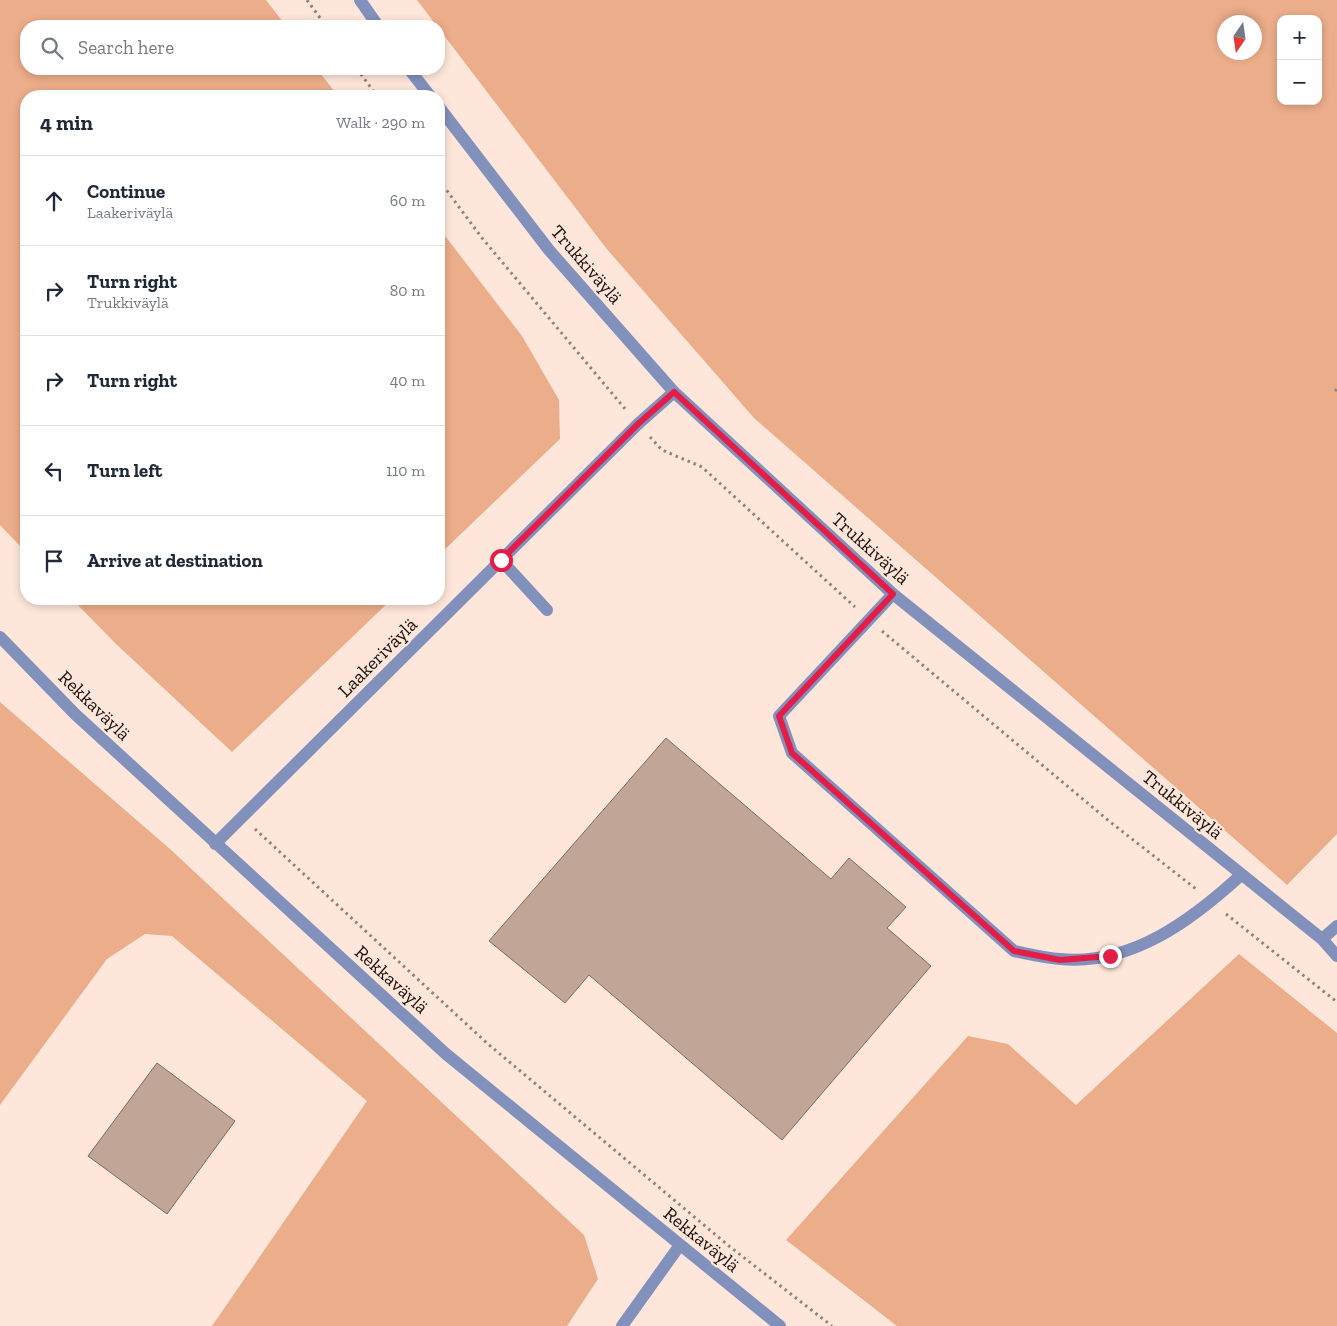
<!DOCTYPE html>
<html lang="en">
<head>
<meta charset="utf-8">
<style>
  :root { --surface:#fff; --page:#f6f6f7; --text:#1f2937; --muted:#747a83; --line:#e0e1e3 }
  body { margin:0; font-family:"Zilla Slab",serif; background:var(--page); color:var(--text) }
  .controls { position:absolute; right:15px; top:15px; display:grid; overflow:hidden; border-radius:10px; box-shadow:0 2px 8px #0003 }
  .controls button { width:45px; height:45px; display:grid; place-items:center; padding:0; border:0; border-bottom:1px solid var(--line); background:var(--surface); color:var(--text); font:25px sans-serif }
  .compass { position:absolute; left:1217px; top:15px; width:45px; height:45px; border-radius:50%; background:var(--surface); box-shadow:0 2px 8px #0003; rotate:193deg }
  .stop { position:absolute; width:15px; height:15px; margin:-11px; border:4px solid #e11d48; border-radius:50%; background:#fff }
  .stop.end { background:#e11d48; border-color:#fff; box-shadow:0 1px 5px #0008 }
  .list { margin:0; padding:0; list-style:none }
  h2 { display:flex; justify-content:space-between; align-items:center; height:65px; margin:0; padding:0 20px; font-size:21px }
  h2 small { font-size:16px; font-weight:400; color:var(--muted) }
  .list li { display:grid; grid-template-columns:32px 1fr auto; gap:15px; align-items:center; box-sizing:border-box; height:90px; padding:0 20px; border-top:1px solid var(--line) }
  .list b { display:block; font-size:19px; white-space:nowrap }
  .list p { margin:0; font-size:16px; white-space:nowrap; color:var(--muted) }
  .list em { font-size:16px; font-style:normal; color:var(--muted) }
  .icon { flex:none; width:28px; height:28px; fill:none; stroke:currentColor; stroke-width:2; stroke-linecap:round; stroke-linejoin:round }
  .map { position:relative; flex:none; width:1337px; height:1326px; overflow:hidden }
  .search { position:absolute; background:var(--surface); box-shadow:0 2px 8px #0003; left:20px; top:20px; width:425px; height:55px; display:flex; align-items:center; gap:12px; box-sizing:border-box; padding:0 18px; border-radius:20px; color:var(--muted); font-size:19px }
  .panel { position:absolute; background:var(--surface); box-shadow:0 2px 8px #0003; left:20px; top:90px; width:425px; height:515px; border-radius:20px }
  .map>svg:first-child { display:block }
</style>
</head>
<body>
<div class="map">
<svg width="1337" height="1326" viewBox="0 0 1337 1326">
  <rect width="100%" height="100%" fill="#fee6da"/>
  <path fill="#ecad8a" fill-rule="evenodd" d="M 0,0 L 266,0 L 286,26 L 26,26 L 26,69 L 317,69 L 338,96 L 26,96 L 26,552 L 0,525 Z
    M 417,0 L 1337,0 L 1337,834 L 1287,885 L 754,418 L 606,248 ZM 1281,19 L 1318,19 L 1318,101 L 1281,101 ZM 1224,22 L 1254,22 L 1254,52 L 1224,52 Z
    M 439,228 L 522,336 L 559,400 L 560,439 L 439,555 Z
    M 72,599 L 392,599 L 232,752 L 115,643 Z
    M 0,702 L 170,849 L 584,1235 L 598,1279 L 567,1326 L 212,1326 L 367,1101 L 172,936 L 145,934 L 107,959 L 0,1105 Z
    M 1239,954 L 1337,1033 L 1337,1326 L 897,1326 L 786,1240 L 968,1036 L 1008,1044 L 1076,1105 Z"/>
  <path fill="#c1a597" stroke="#836a5c" d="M 666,738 L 831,879 L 849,858 L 906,907 L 887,928 L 931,966 L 782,1140 L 589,975 L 565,1003 L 489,941 Z
    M 157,1063 L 235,1121 L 167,1214 L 88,1156 Z"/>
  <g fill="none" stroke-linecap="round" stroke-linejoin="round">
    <path stroke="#94827a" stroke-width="3" stroke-dasharray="2.5 4" stroke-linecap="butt" d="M 307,0 L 326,26
      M 357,69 L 377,96
      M 439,180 L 482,238 L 626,410
      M 1335,391 L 1337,389
      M 650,437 L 662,450 L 702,467 L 855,607
      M 882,631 L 1109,821 L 1196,889
      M 255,829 L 488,1044 L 729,1246 L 832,1326
      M 1226,914 L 1337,1002"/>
    <path stroke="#8191bc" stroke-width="12" d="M 360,0 L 378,26
      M 409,69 L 430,96
      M 439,107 L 549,250 L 674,392 L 893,594 L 1322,939 L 1337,956
      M 501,560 L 547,610
      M 893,594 L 779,716 L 792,753 L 1014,951 C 1029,954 1045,958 1060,959 C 1131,966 1192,920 1241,875
      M 0,637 L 75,714 L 446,1054 L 780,1326
      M 215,844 L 638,424 L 674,392
      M 1322,939 L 1337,926
      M 622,1326 L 680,1245"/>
  </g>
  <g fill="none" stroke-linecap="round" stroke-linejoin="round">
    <path stroke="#e11d48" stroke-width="6" d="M 501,560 L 638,424 L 674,392 L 893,594 L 779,716 L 792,753 L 1014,951 L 1060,960 L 1110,956"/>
  </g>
  <g text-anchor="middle" stroke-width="4.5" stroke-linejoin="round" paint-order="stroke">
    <g font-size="19" fill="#190f0a" stroke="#fee6da">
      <text transform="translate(587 264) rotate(49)" y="7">Trukkiväylä</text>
      <text transform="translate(871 548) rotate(42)" y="7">Trukkiväylä</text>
      <text transform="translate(377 657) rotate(-45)" y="7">Laakeriväylä</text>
      <text transform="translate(95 705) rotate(44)" y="7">Rekkaväylä</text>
      <text transform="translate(1183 804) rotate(39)" y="7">Trukkiväylä</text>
      <text transform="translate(392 979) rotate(42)" y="7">Rekkaväylä</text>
      <text transform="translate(702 1239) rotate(39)" y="7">Rekkaväylä</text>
    </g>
  </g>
</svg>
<div class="controls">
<button>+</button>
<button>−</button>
</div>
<svg class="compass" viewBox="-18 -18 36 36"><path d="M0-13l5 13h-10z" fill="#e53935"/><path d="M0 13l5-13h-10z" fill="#747a83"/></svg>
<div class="stop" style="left:501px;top:560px"></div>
<div class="stop end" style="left:1110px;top:956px"></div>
<div class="search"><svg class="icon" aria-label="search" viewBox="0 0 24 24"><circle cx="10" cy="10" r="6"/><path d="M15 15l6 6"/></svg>Search here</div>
<section class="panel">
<h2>4 min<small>Walk · 290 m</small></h2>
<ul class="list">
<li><svg class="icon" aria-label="ahead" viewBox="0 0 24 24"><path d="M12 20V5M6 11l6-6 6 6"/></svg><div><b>Continue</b><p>Laakeriväylä</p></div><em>60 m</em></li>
<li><svg class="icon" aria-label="right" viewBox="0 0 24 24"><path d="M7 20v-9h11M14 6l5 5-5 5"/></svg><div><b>Turn right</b><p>Trukkiväylä</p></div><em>80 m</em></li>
<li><svg class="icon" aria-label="right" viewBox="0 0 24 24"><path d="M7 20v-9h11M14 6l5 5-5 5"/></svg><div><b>Turn right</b></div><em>40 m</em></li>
<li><svg class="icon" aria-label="left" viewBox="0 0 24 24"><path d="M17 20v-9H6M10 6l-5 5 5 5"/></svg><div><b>Turn left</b></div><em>110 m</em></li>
<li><svg class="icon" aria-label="arrive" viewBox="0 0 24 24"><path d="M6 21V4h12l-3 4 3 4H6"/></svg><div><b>Arrive at destination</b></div></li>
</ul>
</section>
</div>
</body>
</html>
